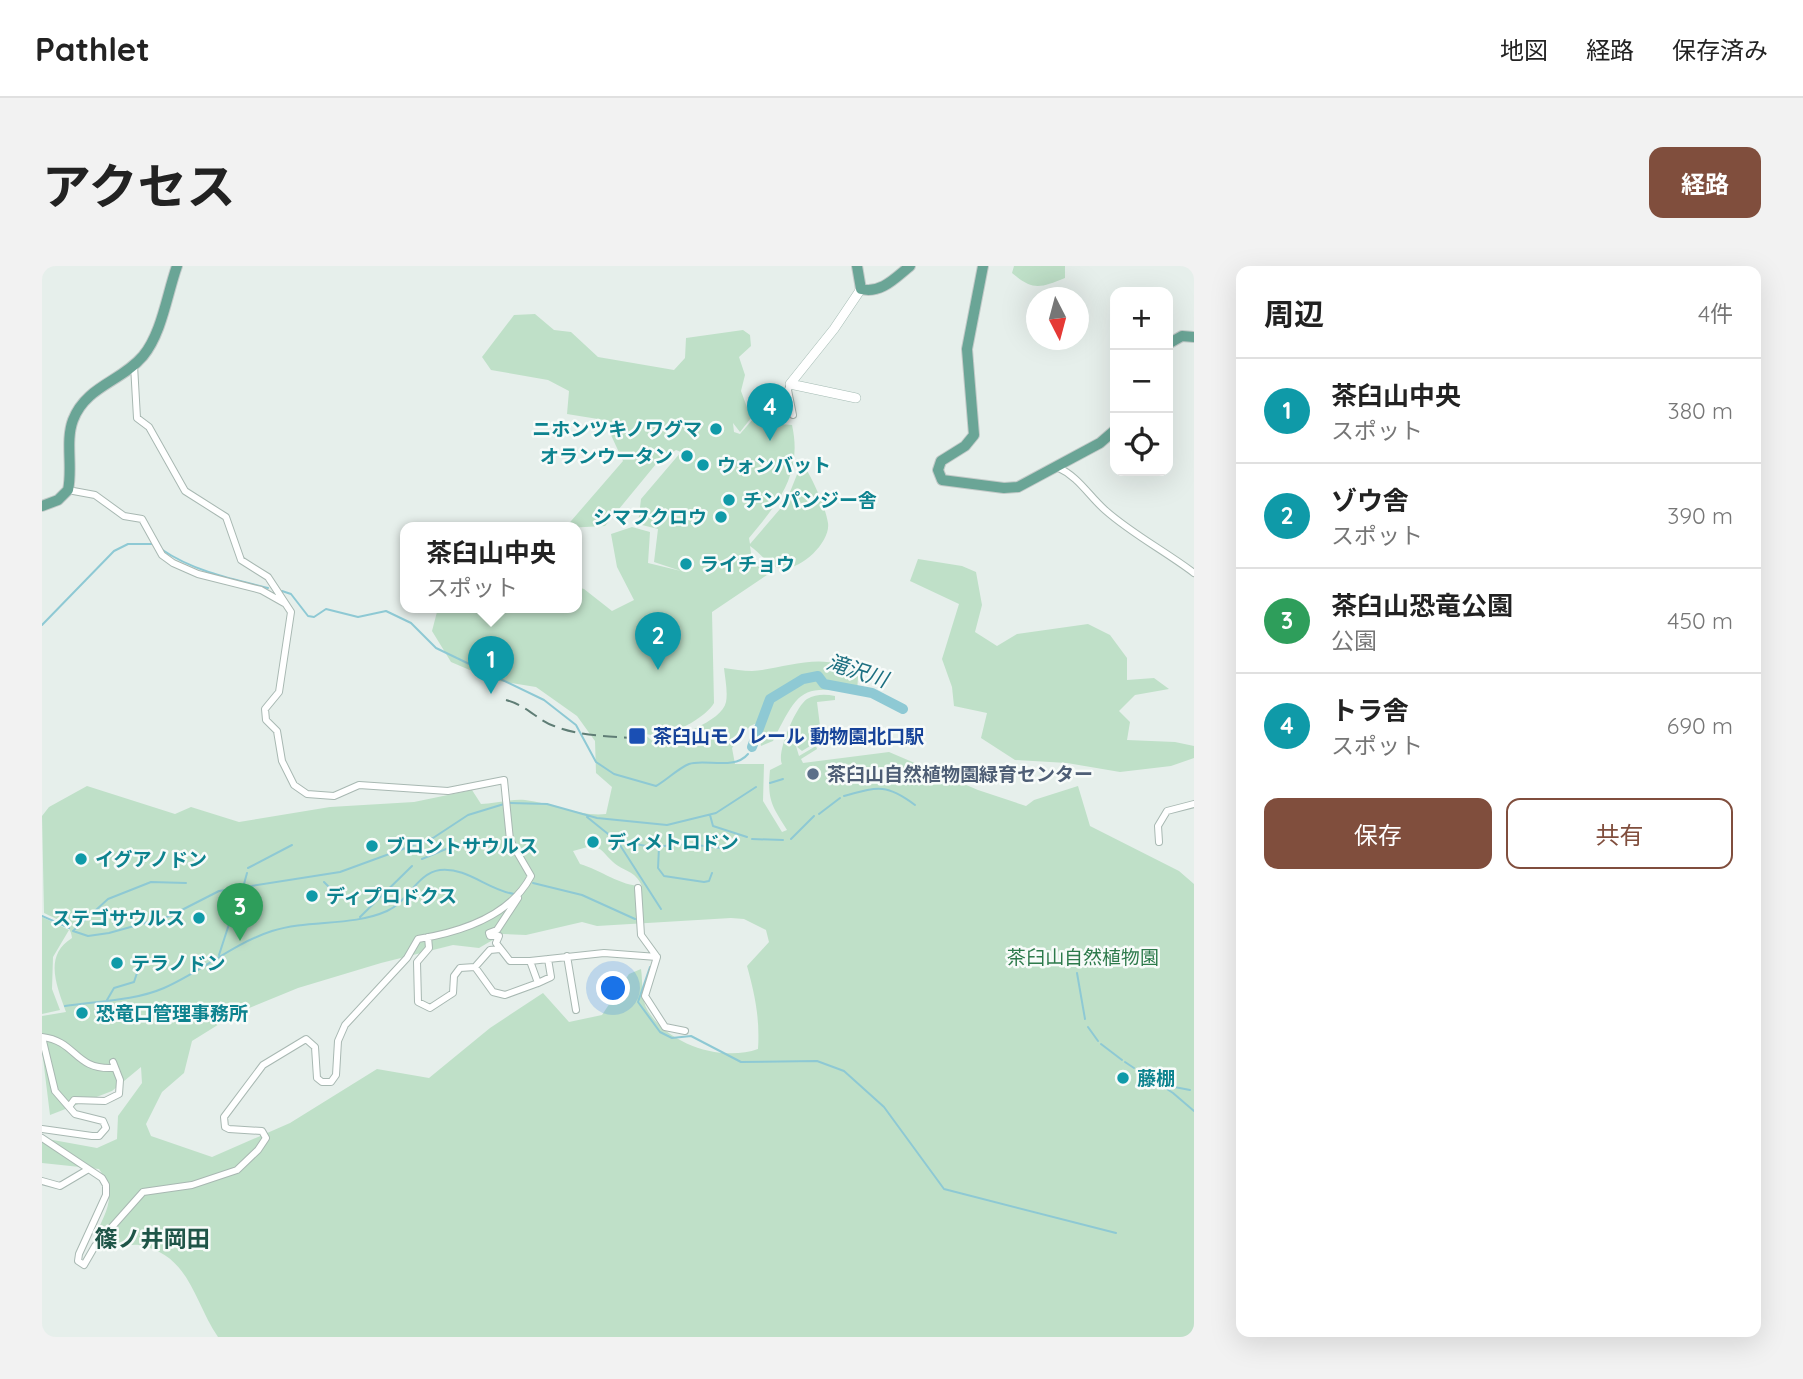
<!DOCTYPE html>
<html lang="ja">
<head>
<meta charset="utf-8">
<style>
  :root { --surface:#fff; --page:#f2f2f2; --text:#222; --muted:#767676; --line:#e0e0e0; --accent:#804e3d }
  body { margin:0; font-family:Quicksand,"Noto Sans JP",sans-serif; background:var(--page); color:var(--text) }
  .controls { position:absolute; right:21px; top:21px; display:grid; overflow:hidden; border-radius:14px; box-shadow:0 7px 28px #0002 }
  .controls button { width:63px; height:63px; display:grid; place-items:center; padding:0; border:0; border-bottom:2px solid var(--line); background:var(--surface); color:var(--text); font:35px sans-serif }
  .compass { position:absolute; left:984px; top:21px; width:63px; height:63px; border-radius:50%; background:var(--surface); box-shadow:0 7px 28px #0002; rotate:174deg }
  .you { position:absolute; left:572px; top:723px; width:24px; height:24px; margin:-18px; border:5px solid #fff; border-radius:50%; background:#1a73e8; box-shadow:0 0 0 10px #1a73e833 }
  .badge { display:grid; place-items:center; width:46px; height:46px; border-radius:50%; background:var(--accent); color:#fff; font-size:23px; font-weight:700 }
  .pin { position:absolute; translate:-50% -58px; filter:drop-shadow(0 2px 4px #0008) }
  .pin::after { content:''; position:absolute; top:37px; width:24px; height:21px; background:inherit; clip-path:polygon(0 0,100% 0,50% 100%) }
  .popup { position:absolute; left:358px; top:256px; width:182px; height:91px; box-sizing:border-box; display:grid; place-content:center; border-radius:14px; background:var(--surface); filter:drop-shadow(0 2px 5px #0005); font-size:23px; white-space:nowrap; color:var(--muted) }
  .popup b { font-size:26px; color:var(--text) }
  .popup::after { content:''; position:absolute; left:50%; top:100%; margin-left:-14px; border:14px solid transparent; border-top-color:var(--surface) }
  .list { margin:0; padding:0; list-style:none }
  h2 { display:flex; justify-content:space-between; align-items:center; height:91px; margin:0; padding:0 28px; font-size:30px }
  h2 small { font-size:23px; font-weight:400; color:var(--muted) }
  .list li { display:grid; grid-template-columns:46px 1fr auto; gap:21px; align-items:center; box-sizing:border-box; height:105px; padding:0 28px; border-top:2px solid var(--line) }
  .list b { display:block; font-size:26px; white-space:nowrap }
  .list p { margin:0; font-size:23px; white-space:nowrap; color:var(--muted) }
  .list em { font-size:23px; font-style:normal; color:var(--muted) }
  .actions { display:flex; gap:14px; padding:21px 28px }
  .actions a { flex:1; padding:16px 0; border:2px solid var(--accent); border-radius:14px; text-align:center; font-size:24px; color:var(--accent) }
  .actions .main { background:var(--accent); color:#fff }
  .icon { flex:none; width:38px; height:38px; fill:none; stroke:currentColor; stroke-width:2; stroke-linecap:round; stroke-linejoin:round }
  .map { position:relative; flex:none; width:1152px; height:1071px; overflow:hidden; border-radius:14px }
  header { display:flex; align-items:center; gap:42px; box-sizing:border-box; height:98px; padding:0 35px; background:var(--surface); border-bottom:2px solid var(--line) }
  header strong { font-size:33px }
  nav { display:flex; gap:38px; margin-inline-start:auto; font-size:24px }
  .intro { display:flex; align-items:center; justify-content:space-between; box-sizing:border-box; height:168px; padding:0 42px }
  h1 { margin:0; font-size:49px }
  .button { padding:18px 32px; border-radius:14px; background:var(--accent); color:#fff; font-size:24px; font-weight:700 }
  main { display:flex; gap:42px; padding:0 42px }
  aside { flex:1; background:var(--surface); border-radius:14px; box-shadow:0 7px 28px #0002 }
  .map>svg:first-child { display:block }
</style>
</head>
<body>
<header>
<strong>Pathlet</strong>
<nav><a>地図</a><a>経路</a><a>保存済み</a></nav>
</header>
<div class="intro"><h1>アクセス</h1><a class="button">経路</a></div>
<main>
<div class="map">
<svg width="1152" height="1071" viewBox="0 0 1152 1071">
  <rect width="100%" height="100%" fill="#e6efeb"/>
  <path fill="#bfe0c8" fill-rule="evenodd" d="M 972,0 L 1023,0 L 1023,12 C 998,22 991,25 970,7 Z
    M 493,48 L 512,64 L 529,66 L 556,91 L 632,104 L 643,92 L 644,72 L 701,64 L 708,69 L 709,80 L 697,91 L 703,109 L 699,125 L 709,152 L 698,166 L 691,157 L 692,166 L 698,168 L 717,146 L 725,143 L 738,158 L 750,159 C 761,208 736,237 707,272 L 708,278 L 744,236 L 760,196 C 770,212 783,239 786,257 C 789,277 754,310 734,301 C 724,296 717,286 708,280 L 710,294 L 725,309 L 670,346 L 672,437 C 665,450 635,467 618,469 C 613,470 606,468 602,468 L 613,477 C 631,472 680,456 684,436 C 686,426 683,412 682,402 C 691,403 701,405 710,405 C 744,403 787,382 816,410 L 815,428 C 758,417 756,426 731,475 L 719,480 L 715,457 L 708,460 L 690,482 L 693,498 L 722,498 L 721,535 L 740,566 L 745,564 C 730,540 725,534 728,504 L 740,498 C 734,487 754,440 765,433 C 774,428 783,428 793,430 L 793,434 L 775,436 L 778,460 L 767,466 L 773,477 L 760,485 L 754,480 L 757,490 L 774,480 L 775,483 L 759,493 L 761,497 L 847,486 L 936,524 L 984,540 L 992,534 L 1036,520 L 1048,560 L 1137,605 L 1152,618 L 1152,1071 L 176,1071 C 151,1034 148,989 97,979 C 87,977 71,985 60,985 L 51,975 C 63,946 77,931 57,903 L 0,897 L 0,872 L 55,882 L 75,873 L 76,850 L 100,817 L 99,801 L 70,825 L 8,849 L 0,784 L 0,750 L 24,746 C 15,720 1,690 30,672 C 29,657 14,653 2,647 L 0,550 L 7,541 L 45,520 L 133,548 L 149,541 L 197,556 L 288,541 L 372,536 L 430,524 L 439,538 C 453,537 469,533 483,534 C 511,537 537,551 564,548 L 570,521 L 554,507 L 553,475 L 535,450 L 494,421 L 451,414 L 409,396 L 390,365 L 396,342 L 535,342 L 535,321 L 542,323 L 570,345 L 592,334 L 575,301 L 569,268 L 590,261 L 608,266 L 606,297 L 639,305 L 612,296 L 616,263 L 596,258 L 599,233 L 639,186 L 634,184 L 614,198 L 563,260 L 523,262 L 581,195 L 562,154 L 525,148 L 527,125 L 506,114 L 449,104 L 440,91 L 472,49 ZM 549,580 C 561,582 562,588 571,596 C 582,606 593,604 600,620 C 578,620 559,604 538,598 L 531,585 ZM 689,652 L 702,653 L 724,664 L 727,676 L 705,700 C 713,729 718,753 716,783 C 680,796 627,779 606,745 C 599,735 601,715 599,703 L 587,708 L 560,749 L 527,756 L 501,727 L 448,762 L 387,812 L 335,803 L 248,857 L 170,891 L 109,870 L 104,858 L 120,826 L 142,807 L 150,775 L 195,747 L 256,722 L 339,697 L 411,679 L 437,682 L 461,668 L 484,669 L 540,656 L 555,660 Z
    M 876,293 L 920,300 L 934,306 L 940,339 L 933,366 L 955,380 L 975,368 L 1046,358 L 1068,369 L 1085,392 L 1085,414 L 1112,412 L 1127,423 L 1093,429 L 1077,445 L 1088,456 L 1085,474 L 1133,476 L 1152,480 L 1152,492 L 1129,500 L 1078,506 L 1025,497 L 973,494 L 939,472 L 945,447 L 912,440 L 910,421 L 900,393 L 917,338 L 868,315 Z
    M 0,651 L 27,664 L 11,691 L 10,723 L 18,744 L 0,748 Z"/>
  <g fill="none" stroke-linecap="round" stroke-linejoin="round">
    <path stroke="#8ec9d4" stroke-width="2" d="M 119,283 C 151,305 189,313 226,322
      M 240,325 L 249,328 L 266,350 L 272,351 L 284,343 L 316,351 L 344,345 L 369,357 L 394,382 L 502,434 L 534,459 L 554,496 L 572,508 L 614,520 C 625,514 635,503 647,498 C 662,492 692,505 706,488
      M 0,359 L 72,285 L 86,278 L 110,278
      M 728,517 L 741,513
      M 802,530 C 835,521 844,517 873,539
      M 468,537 L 505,538 L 555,552 L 625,559 L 674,547 L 714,521
      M 777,548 L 798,532
      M 668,549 L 671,560 L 705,571
      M 545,551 L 576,576 L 619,643
      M 710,573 L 741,574
      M 749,573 L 772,550
      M 577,575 L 610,581 L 645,578 L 680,582
      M 617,581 L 616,602 L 622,610 L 662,616 L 667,615 L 670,607
      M 380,593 L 416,578 L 429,579
      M 206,602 L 250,579
      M 282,616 L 291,625
      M 144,617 L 109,616 L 66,633 L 31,665 L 46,670 L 67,667 L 128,650 L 177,625 L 298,606 L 391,572 L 426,549 L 462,538
      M 491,617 L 540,629 L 593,653
      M 202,618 L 205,607
      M 0,650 L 27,662
      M 318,651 L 370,600
      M 177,689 L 189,652 L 197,642
      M 608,701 L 596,736 L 618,766 L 630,772 L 649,770 L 699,796 L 775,795 L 802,805 L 842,841 L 902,923 L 1074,967
      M 1035,707 L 1043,753
      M 65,734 L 72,722 L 92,716 L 97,701
      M 23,740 C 55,735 92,735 122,722 C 159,706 190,678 230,665 C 267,653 309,661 345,645 C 366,636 375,607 398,604 C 425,601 446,624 472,628
      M 1046,761 L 1056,775
      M 1059,778 L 1080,794
      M 1083,796 L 1092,802
      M 1099,806 L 1131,827 L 1152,845
      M 1122,819 L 1148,824"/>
    <path stroke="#8ec9d4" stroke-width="10" d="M 710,481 L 728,433 L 761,413 L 776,410 L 782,418 L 830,427 L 861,443"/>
    <defs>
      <path id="street" d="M 748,118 L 746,124 L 751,149
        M 1015,201 C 1037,211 1046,229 1063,244 C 1090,268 1123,285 1152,307
        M 26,224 L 53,229 L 82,250 L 100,253 L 120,289 L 131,297 L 156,308 L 219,324 L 242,337
        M 1117,576 L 1116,560 L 1125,545 L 1152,538
        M 596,622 L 599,669 L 615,691 L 603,730 L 623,761 L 643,765
        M 476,632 L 455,664 L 447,667 L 448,670 L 457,670 L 454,677 L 468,695 L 488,695
        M 386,671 L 387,682 L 375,696 L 376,736 L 388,742 L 411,727 L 412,710 L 418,702 L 433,701 L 451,726 L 463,729 L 496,717 L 488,695 L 562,687 L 615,691
        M 525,690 L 534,744
        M 433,701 L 448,684 L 458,683
        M 496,717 L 509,711 L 506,693
        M 27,841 L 32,834 L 63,835 L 77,828 L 78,814 L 71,796
        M 0,863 L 50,870 L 57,870 L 64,862 L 61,855 L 33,848 L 13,825 L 0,771 C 35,775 32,804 71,802
        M 0,872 L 60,912 L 64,919 L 64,929 L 37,988 L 36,995 L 42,999 L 53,980 L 101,926 L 150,919 L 195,904 L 216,884 L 224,872 L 220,865 L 187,863 L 183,861 L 182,851 L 221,799 L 264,773 L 273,781 L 275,812 L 280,816 L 289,816 L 294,809 L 296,775 L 303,759 L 365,692 L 376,673 C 419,666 468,650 489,610 L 468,574 L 462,514 L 406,525 L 317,519 L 292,530 L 265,528 L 252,519 L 240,495 L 235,465 L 224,454 L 223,443 L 237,426 L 249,346 L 226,311 L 199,294 L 184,251 L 143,225 L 107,161 L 95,152 L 92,99
        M 0,915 L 18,920 L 45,904"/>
      <path id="secondary" d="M 814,132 L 748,118 L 792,63 L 819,23"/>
      <path id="primary" d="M 815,0 L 819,23 C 839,28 853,12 868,0
        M 941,0 L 925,83 L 932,169 L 923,180 L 899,195 L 896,204 L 900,214 L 962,222 L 976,221 L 1058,177 L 1073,164
        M 1126,78 L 1140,70 L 1152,71
        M 0,240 L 16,234 L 26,224 C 31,202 23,175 31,154 C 44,120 79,116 101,90 C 120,67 125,28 135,0"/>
    </defs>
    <use href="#street" stroke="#a8b8b2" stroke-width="8"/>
    <use href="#secondary" stroke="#a4bbb3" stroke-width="10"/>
    <use href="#primary" stroke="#c2cac8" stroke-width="12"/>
    <use href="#street" stroke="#fff" stroke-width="6"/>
    <use href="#secondary" stroke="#fff" stroke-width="9"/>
    <use href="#primary" stroke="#6aa596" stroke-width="10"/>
    <path stroke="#5f7d75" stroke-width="2" stroke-dasharray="14 7" stroke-linecap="butt" d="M 464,434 C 486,440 495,454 512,460 C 539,471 572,470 600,473"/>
  </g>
  <g fill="#0f9aa8" stroke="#f7fbf9" stroke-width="2.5">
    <circle cx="674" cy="163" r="7"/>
    <circle cx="645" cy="190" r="7"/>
    <circle cx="661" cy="199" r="7"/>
    <circle cx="687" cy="234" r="7"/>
    <circle cx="679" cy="251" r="7"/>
    <circle cx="644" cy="298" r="7"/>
    <circle cx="551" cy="576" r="7"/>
    <circle cx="330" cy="580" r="7"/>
    <circle cx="39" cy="593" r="7"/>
    <circle cx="270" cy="630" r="7"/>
    <circle cx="157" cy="652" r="7"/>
    <circle cx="75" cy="697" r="7"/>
    <circle cx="40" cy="747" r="7"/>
    <circle cx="1081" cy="812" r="7"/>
  </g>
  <rect fill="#1a4fb4" stroke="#f7fbf9" stroke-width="2.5" x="586" y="461" width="18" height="18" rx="3.5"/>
  <circle fill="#5c6f8a" stroke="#f7fbf9" stroke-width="2.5" cx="771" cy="508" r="7"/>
  <g text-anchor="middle" stroke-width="5" stroke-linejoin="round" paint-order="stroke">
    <g font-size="19" font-weight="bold" fill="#0d838f" stroke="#f7fbf9" text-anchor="start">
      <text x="660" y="170" text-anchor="end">ニホンツキノワグマ</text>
      <text x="631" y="197" text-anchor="end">オランウータン</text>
      <text x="675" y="206">ウォンバット</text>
      <text x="701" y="241">チンパンジー舎</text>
      <text x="665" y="258" text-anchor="end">シマフクロウ</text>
      <text x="658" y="305">ライチョウ</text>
      <text x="565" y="583">ディメトロドン</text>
      <text x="344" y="587">ブロントサウルス</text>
      <text x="53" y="600">イグアノドン</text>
      <text x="284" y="637">ディプロドクス</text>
      <text x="143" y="659" text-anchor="end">ステゴサウルス</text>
      <text x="89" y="704">テラノドン</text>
      <text x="54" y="754">恐竜口管理事務所</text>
      <text x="1095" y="819">藤棚</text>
    </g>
    <g font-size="19" font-weight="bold" fill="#164399" stroke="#f7fbf9" text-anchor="start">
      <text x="611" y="477">茶臼山モノレール 動物園北口駅</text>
    </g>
    <g font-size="19" font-weight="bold" fill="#4e5e75" stroke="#f7fbf9" text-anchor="start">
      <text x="785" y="515">茶臼山自然植物園緑育センター</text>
    </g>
    <g font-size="19" fill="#2d7a4b" stroke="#f7fbf9">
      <text x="1041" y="698">茶臼山自然植物園</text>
    </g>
    <g font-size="21" font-style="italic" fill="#1c6f80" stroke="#f7fbf9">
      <text transform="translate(815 405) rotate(18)" y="7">滝沢川</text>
    </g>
    <g font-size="23" font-weight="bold" fill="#1f5548" stroke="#f7fbf9">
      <text x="110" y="981">篠ノ井岡田</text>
    </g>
  </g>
</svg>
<div class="controls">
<button>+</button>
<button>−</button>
<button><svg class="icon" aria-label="locate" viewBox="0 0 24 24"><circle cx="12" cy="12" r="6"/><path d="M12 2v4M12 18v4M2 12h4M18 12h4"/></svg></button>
</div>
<svg class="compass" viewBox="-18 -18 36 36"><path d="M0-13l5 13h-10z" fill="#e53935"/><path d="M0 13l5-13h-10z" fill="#767676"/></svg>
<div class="you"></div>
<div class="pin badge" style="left:449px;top:428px;background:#0f9aa8">1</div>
<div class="popup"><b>茶臼山中央</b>スポット</div>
<div class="pin badge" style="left:616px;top:404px;background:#0f9aa8">2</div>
<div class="pin badge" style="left:198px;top:675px;background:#2e9e5b">3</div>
<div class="pin badge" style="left:728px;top:175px;background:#0f9aa8">4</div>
</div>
<aside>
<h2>周辺<small>4件</small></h2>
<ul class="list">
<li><span class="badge" style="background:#0f9aa8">1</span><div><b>茶臼山中央</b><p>スポット</p></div><em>380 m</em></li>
<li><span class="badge" style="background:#0f9aa8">2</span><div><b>ゾウ舎</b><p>スポット</p></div><em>390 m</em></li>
<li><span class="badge" style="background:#2e9e5b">3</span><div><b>茶臼山恐竜公園</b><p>公園</p></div><em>450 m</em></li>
<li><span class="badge" style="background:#0f9aa8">4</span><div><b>トラ舎</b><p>スポット</p></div><em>690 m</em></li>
</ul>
<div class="actions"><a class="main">保存</a><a>共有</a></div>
</aside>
</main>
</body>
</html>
